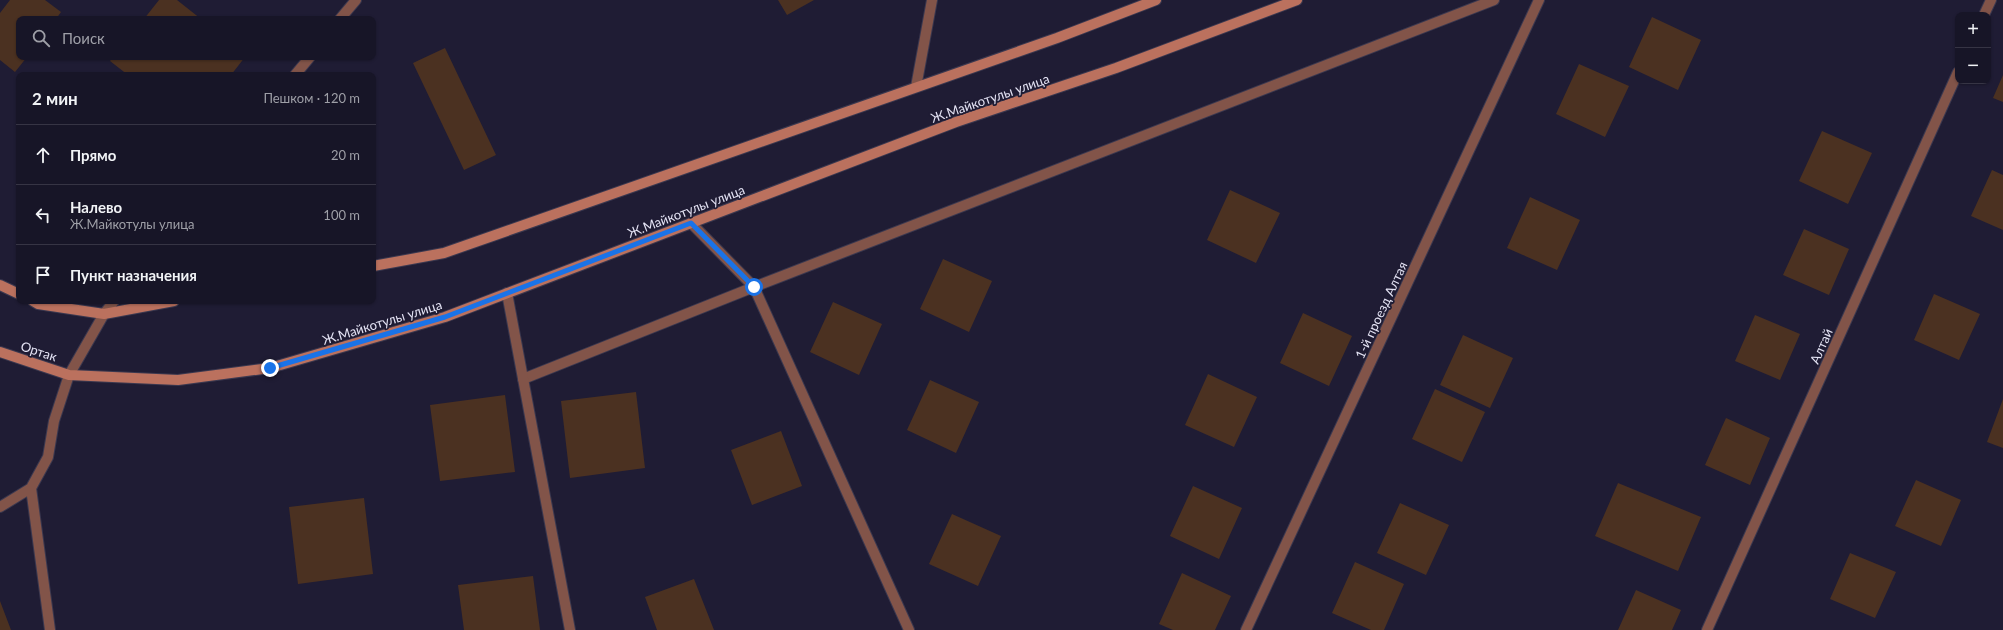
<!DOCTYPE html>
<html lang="ru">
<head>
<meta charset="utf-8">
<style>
  :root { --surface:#171527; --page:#242233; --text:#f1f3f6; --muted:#9e9fa7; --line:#363444 }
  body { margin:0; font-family:Lato,sans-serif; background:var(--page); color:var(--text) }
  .controls { position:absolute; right:12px; top:12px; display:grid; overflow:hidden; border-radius:8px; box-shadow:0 1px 3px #0004 }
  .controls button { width:36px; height:36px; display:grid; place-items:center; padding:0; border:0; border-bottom:1px solid var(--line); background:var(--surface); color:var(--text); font:20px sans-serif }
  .stop { position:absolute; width:12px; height:12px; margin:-9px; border:3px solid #1a73e8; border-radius:50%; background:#fff }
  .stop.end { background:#1a73e8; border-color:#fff; box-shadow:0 1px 4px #0008 }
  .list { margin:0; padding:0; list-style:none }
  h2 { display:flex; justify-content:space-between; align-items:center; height:52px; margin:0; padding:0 16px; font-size:17px }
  h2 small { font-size:13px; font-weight:400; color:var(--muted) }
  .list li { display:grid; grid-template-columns:26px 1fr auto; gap:12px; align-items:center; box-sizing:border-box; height:60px; padding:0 16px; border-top:1px solid var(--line) }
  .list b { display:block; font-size:15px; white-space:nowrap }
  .list p { margin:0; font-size:13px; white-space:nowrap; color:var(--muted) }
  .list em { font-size:13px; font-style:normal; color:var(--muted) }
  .icon { flex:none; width:22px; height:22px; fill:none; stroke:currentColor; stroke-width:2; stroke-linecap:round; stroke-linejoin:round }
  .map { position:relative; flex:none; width:2003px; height:630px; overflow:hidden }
  .search { position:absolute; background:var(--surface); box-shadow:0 1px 3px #0004; left:16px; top:16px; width:360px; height:44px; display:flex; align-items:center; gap:10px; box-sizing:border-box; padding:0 14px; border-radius:8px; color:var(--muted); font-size:15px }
  .panel { position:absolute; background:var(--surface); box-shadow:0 1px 3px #0004; left:16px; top:72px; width:360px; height:232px; border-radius:8px }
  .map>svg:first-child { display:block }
</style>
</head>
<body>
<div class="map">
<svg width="2003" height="630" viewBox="0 0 2003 630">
  <rect width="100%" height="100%" fill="#1f1c34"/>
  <path fill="#4b3121" d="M 10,0 L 45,0 L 61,12 L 56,19 L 19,19 L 19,57 L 27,57 L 15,72 L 0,60 L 0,13 Z
    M 159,0 L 177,0 L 201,19 L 144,19 Z
    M 778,0 L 814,0 L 787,15 Z
    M 1652,17 L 1701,40 L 1678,90 L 1629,67 Z
    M 445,48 L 496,155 L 464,170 L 413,63 Z
    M 113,57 L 245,57 L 231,75 L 128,75 L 110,61 Z
    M 1579,64 L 1629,86 L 1605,137 L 1556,114 Z
    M 2003,75 L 2003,102 L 1993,98 Z
    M 1822,131 L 1872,153 L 1848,204 L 1799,181 Z
    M 1992,170 L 2003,175 L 2003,230 L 1971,216 Z
    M 1230,190 L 1280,213 L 1256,263 L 1207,240 Z
    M 1530,197 L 1580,220 L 1557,270 L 1507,248 Z
    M 1804,229 L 1849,249 L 1829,295 L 1783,275 Z
    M 943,259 L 992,281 L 969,332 L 920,309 Z
    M 1934,294 L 1980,314 L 1959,360 L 1914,340 Z
    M 833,302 L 882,324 L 859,375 L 810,352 Z
    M 1303,313 L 1352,336 L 1329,386 L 1280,363 Z
    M 1755,315 L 1800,334 L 1780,380 L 1735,361 Z
    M 1463,335 L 1513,358 L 1490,408 L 1440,385 Z
    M 1208,374 L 1257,397 L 1234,447 L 1185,425 Z
    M 930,380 L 979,402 L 956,453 L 907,430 Z
    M 1435,389 L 1485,412 L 1462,462 L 1412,439 Z
    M 636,392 L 645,468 L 570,478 L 561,401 Z
    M 505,395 L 515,472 L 440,481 L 430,405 Z
    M 2003,399 L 2003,448 L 1987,442 Z
    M 1726,418 L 1770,438 L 1750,485 L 1705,465 Z
    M 781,431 L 802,486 L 752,505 L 731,450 Z
    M 1916,480 L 1961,500 L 1941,546 L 1895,526 Z
    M 1618,483 L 1701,517 L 1678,571 L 1595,536 Z
    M 1193,486 L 1242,508 L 1219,559 L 1170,536 Z
    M 364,498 L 373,574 L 298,584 L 289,507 Z
    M 1400,503 L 1449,525 L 1426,575 L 1377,553 Z
    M 952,514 L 1001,536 L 978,586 L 929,564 Z
    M 1850,553 L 1896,572 L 1875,618 L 1830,599 Z
    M 1355,562 L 1404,584 L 1384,630 L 1371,630 L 1332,613 Z
    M 1182,573 L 1231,596 L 1215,630 L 1173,630 L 1159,624 Z
    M 533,576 L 540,630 L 464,630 L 458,585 Z
    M 694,579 L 714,630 L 657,630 L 645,597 Z
    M 1636,590 L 1681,610 L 1672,630 L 1618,630 Z
    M 0,601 L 11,630 L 0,630 Z"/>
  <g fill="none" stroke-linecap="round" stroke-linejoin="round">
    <defs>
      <path id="lane" d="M 523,379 L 754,287 L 1494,0"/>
      <path id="street" d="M 1984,15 L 1991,0
        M 340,19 L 356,0
        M 295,75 L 310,57
        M 916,87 L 932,0
        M 691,223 L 754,287 L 909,630
        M 507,293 L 570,630
        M 31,488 L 50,630
        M 0,507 L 31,488 L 48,457 L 54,421 L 69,375 L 104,314 L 114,301
        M 1246,630 L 1539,0
        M 1707,630 L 1958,72"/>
      <path id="secondary" d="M 373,266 L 444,253 L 1057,38 L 1156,0
        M 0,285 L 19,294
        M 33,301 L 38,304 L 104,314 L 174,301
        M 0,352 L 69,375 L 178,380 L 270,368 L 445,317 L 956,122 L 1116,68 L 1297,0"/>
    </defs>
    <use href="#lane" stroke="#3b384f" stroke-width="12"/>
    <use href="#street" stroke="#3b384f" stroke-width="12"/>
    <use href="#secondary" stroke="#3b384f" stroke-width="12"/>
    <use href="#lane" stroke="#825449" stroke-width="10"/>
    <use href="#street" stroke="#825449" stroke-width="10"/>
    <use href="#secondary" stroke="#bb715e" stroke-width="10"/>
  </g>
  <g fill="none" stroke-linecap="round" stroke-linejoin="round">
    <path stroke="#1a73e8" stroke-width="5" d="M 270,368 L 445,317 L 691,223 L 754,287"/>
  </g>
  <g text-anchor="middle" stroke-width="3.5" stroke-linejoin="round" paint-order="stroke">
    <g font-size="13" fill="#e5e4f5" stroke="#1f1c34">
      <text transform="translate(990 98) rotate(-19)" y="5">Ж.Майкотулы улица</text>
      <text transform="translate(686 211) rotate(-21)" y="5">Ж.Майкотулы улица</text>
      <text transform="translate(1381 310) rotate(-65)" y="5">1-й проезд Алтая</text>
      <text transform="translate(382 322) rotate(-17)" y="5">Ж.Майкотулы улица</text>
      <text transform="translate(1821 346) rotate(-66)" y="5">Алтай</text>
      <text transform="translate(39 351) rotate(18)" y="5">Ортак</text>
    </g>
  </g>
</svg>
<div class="controls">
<button>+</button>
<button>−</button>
</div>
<div class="stop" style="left:754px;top:287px"></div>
<div class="stop end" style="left:270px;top:368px"></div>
<div class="search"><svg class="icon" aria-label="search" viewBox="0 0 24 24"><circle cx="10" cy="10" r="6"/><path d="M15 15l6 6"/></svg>Поиск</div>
<section class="panel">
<h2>2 мин<small>Пешком · 120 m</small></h2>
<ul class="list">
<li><svg class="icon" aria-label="ahead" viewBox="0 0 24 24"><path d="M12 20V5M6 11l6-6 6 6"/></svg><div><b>Прямо</b></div><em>20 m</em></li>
<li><svg class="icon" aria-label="left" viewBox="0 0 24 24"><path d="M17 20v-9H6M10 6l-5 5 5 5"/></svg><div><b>Налево</b><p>Ж.Майкотулы улица</p></div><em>100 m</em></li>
<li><svg class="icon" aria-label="arrive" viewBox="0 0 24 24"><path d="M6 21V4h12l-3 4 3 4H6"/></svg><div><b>Пункт назначения</b></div></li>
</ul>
</section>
</div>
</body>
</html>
